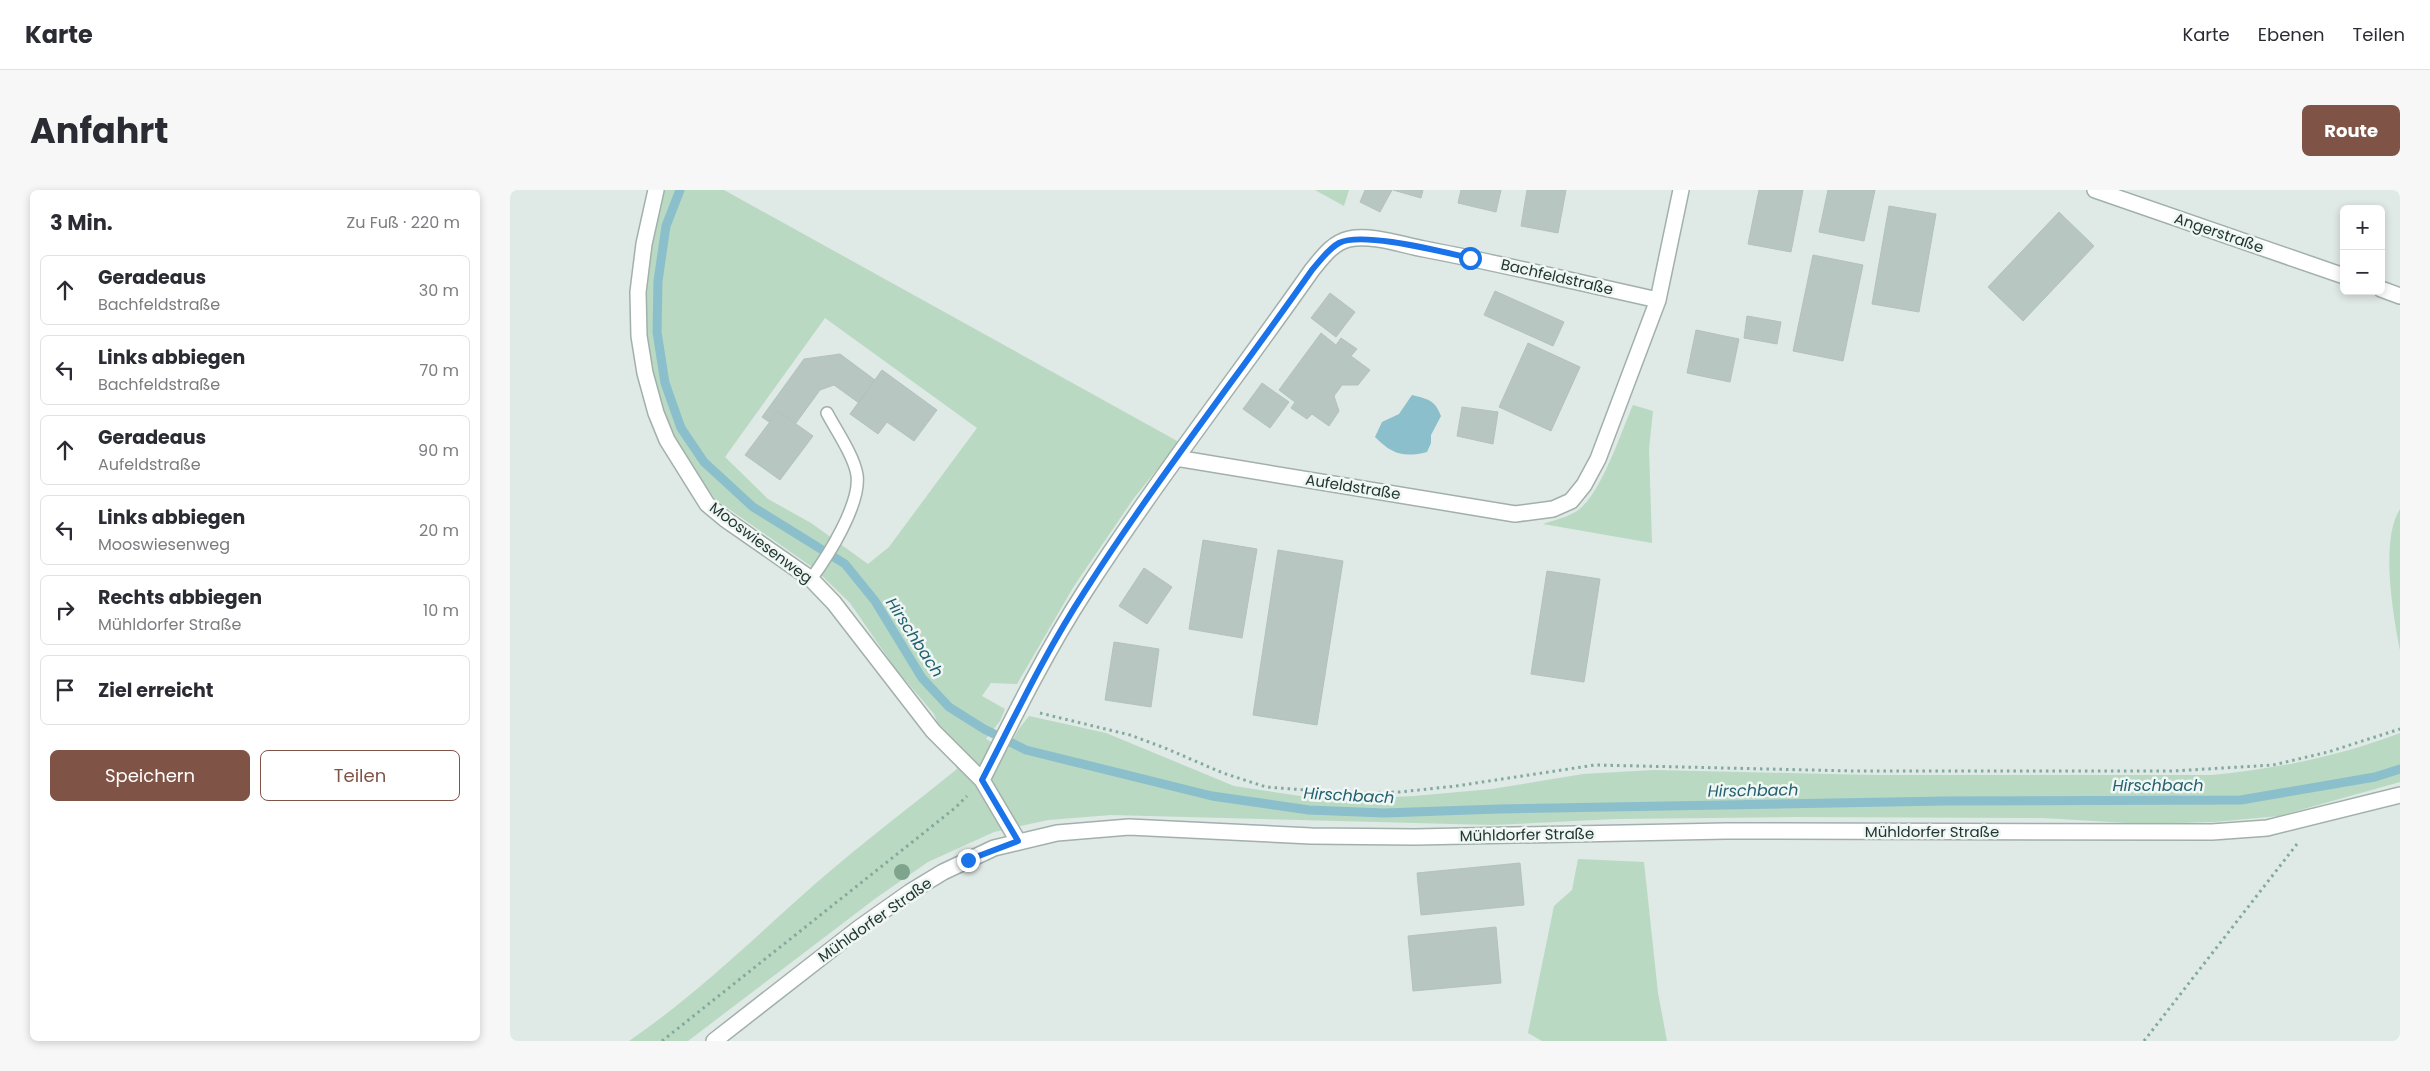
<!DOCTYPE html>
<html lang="de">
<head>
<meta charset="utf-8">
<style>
  :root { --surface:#fff; --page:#f7f7f7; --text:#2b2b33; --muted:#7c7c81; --line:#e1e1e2; --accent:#805347 }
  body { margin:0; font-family:Poppins,sans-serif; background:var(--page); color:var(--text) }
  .controls { position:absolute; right:15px; top:15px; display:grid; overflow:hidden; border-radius:8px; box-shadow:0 2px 8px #0003 }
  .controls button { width:45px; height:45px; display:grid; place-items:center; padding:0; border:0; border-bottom:1px solid var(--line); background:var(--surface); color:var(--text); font:25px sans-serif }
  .stop { position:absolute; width:15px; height:15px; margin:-11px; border:4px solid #1a73e8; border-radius:50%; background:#fff }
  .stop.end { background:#1a73e8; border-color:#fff; box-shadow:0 1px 5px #0008 }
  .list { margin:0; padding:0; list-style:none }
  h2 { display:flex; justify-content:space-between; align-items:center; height:65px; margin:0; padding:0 20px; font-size:21px }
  h2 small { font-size:16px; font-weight:400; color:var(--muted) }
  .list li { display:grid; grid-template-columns:32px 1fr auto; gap:15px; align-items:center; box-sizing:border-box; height:70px; margin:0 10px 10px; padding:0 10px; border:1px solid var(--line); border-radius:8px }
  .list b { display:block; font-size:19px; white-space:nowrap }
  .list p { margin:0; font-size:16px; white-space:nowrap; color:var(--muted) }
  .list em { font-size:16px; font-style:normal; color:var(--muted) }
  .actions { display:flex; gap:10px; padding:15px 20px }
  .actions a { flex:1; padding:11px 0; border:1px solid var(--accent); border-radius:8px; text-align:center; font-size:18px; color:var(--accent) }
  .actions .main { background:var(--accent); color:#fff }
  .icon { flex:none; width:28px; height:28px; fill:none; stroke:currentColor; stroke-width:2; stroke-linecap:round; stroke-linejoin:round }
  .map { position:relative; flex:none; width:1890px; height:851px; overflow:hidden; border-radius:8px }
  header { display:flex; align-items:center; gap:30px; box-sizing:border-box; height:70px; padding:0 25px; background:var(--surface); border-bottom:1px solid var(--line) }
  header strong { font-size:24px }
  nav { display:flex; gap:28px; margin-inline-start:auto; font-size:18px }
  .intro { display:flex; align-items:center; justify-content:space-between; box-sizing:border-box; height:120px; padding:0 30px }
  h1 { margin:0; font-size:35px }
  .button { padding:12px 22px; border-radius:8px; background:var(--accent); color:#fff; font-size:18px; font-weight:700 }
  main { display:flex; gap:30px; padding:0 30px }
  aside { flex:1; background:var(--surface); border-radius:8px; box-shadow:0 2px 8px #0003 }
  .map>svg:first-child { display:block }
</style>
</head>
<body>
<header>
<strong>Karte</strong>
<nav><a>Karte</a><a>Ebenen</a><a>Teilen</a></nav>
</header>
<div class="intro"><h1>Anfahrt</h1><a class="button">Route</a></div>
<main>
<aside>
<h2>3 Min.<small>Zu Fuß · 220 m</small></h2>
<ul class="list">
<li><svg class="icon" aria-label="ahead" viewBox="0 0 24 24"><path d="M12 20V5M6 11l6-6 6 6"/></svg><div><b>Geradeaus</b><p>Bachfeldstraße</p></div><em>30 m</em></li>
<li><svg class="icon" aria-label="left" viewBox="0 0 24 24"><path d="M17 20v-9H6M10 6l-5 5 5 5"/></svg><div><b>Links abbiegen</b><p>Bachfeldstraße</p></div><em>70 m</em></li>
<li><svg class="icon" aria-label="ahead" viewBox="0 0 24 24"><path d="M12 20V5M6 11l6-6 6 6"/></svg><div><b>Geradeaus</b><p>Aufeldstraße</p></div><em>90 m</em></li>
<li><svg class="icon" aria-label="left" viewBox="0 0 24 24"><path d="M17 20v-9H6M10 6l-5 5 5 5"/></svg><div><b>Links abbiegen</b><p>Mooswiesenweg</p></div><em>20 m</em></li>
<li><svg class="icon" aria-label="right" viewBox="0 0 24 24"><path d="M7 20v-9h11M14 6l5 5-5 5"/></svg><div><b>Rechts abbiegen</b><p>Mühldorfer Straße</p></div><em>10 m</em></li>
<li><svg class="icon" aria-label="arrive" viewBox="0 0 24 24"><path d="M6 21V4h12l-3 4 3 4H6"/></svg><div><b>Ziel erreicht</b></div></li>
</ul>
<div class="actions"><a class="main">Speichern</a><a>Teilen</a></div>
</aside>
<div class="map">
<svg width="1890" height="851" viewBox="0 0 1890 851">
  <rect width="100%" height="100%" fill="#dfe9e5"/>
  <path fill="#b9d9c2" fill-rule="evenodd" d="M 155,0 L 214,0 L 669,252 L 624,308 L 564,396 L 507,494 L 481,493 L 472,506 L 495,519 L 490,531 L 476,549 L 497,560 L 508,540 L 519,526 L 596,543 L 724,596 L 790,606 L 846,609 L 904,606 L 982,599 L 1073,584 L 1144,580 L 1363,585 L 1702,585 C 1766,579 1830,566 1890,543 L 1890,592 L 1769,626 L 1704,632 L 1634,634 L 1533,628 L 1284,627 L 1105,629 L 983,635 L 601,625 L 538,630 L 484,642 L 418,672 L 366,708 L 178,851 L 119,851 C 186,805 244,748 305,694 C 351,654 400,617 447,579 L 424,524 L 385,478 L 340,413 L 305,379 L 206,310 L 184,284 L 156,233 L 142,188 L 132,130 L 143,39 ZM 315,128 L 467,238 L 379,357 L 358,374 L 301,333 L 258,309 L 215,267 Z
    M 805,0 L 839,0 L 834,16 Z
    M 1123,215 L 1143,221 L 1139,259 L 1142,353 L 1033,334 C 1044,330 1058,327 1067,321 C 1091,305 1111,242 1123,215 Z
    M 1890,319 L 1890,460 C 1883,424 1870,350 1890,319 Z
    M 1068,669 L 1134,672 L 1148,803 L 1157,851 L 1032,851 L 1018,843 L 1044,716 L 1062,700 Z"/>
  <path fill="#8abfcb" d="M 902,205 C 918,209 925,210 931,226 L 921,245 L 921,253 L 917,262 C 893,268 882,264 865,247 L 872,232 L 889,224 Z"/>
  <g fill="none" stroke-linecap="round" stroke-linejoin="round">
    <path stroke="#8abfcb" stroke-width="9" d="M 170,0 L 156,36 L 148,91 L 147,142 L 155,193 L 171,238 L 194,272 L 243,317 L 335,374 L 365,411 L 412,488 L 439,517 L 474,539 L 516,560 L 702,606 L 799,620 L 874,623 L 989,619 L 1435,611 L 1731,610 L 1865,587 L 1890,579"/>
  </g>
  <path fill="#b8c6c1" stroke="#b2c2bc" d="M 855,0 L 882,0 L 870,22 L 850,12 Z
    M 883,0 L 913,0 L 911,8 Z
    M 951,0 L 991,0 L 986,22 L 948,13 Z
    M 1017,0 L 1056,0 L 1048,43 L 1011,36 Z
    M 1249,0 L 1293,0 L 1281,62 L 1238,54 Z
    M 1318,0 L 1365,0 L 1354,51 L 1309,42 Z
    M 1379,16 L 1426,24 L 1409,122 L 1362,114 Z
    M 1549,22 L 1584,56 L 1513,131 L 1478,97 Z
    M 1303,65 L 1353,75 L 1333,171 L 1283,161 Z
    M 985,101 L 1054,132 L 1043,156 L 974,125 Z
    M 820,103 L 845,122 L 826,147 L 801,128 Z
    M 1237,126 L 1271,132 L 1267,154 L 1234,148 Z
    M 1186,140 L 1229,149 L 1220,192 L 1177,183 Z
    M 811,143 L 826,155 L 831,148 L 847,159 L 841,166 L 860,180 L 848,195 L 832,195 L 824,206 L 829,221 L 819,236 L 802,224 L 797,229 L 781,218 L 785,212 L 769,200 Z
    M 1018,153 L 1070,177 L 1041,241 L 989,217 Z
    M 330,164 L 365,190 L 349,213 L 324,195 L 310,200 L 286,233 L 268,221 L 259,232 L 252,227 L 294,169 Z
    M 372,180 L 427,220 L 404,251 L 377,232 L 368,244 L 340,224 Z
    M 752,193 L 779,212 L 760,238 L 733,219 Z
    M 952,217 L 988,222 L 983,254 L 947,246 Z
    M 268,221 L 303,246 L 270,290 L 235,265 Z
    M 693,350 L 747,359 L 732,448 L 679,439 Z
    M 768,360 L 833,371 L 807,535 L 743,525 Z
    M 634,378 L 662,397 L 637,434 L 609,416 Z
    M 1037,381 L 1090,389 L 1074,492 L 1021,484 Z
    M 604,452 L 649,459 L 641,517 L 595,510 Z
    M 1010,673 L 1014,715 L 911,725 L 907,683 Z
    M 986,737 L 991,793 L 903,801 L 898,746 Z"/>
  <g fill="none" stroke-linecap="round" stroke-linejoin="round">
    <defs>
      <path id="service" d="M 301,389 C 318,366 351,314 347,285 C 344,266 326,240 317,223"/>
      <path id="minor" d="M 146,0 L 134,54 L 128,102 L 129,146 L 135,183 L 146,223 L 157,250 L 197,314 L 215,329 L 301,389 L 324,413 L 423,541 L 472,590 L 508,651
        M 1585,0 L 1834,86
        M 1871,99 L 1890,106
        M 666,268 L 1005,324 L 1043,319 L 1061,311 L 1074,295 L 1088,269 L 1148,110 L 1171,0
        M 472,590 C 504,526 536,461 575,401 C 646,291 727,187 802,80 C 812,68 822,53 839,49 C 862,44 892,55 914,59 C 993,74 1070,93 1148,110"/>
      <path id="tertiary" d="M 204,851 L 349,738 L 400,702 L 433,682 L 484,658 L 547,643 L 619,637 L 801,646 L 905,647 L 1216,641 L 1702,642 L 1757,638 L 1890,605"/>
    </defs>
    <use href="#service" stroke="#a2b0ac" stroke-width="14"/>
    <use href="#minor" stroke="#a2b0ac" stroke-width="18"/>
    <use href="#tertiary" stroke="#a2b0ac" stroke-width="18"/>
    <path stroke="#82aa9e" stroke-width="3" stroke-dasharray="2.5 4" stroke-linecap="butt" d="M 530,523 L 620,545 L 655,558 L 713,583 L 756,597 L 835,603 L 890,602 L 946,596 L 1085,575 L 1344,581 L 1663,581 L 1763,575 L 1818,562 L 1890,539
      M 152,851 L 445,618 L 457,606
      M 1634,851 L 1787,654"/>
    <use href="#service" stroke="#fff" stroke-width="11"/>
    <use href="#minor" stroke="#fff" stroke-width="15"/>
    <use href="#tertiary" stroke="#fff" stroke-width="15"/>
  </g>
  <circle fill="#7ea48e" cx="392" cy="682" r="8"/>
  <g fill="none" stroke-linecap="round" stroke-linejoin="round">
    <path stroke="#1a73e8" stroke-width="6" d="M 458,670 L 508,651 L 472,590 C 505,526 536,461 575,401 C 646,290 727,187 802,80 C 810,71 818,59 829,53 C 852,41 932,62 960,68"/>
  </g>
  <g text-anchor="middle" stroke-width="5" stroke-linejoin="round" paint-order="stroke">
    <g font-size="15" fill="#213732" stroke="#eff6f3">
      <text transform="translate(1709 43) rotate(19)" y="5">Angerstraße</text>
      <text transform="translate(1047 87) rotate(13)" y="5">Bachfeldstraße</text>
      <text transform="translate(843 297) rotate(9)" y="5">Aufeldstraße</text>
      <text transform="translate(251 353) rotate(37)" y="5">Mooswiesenweg</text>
      <text x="1422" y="647">Mühldorfer Straße</text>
      <text transform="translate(1017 645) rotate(-1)" y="5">Mühldorfer Straße</text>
      <text transform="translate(365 730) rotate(-35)" y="5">Mühldorfer Straße</text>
    </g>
    <g font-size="16" font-style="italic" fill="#21606e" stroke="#eff6f3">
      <text transform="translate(405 447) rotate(57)" y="6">Hirschbach</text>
      <text x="1648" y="601">Hirschbach</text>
      <text transform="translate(1243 600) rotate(-1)" y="6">Hirschbach</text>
      <text transform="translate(839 605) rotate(3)" y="6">Hirschbach</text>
    </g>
  </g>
</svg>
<div class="controls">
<button>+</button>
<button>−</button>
</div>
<div class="stop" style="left:960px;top:68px"></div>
<div class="stop end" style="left:458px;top:670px"></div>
</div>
</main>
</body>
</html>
